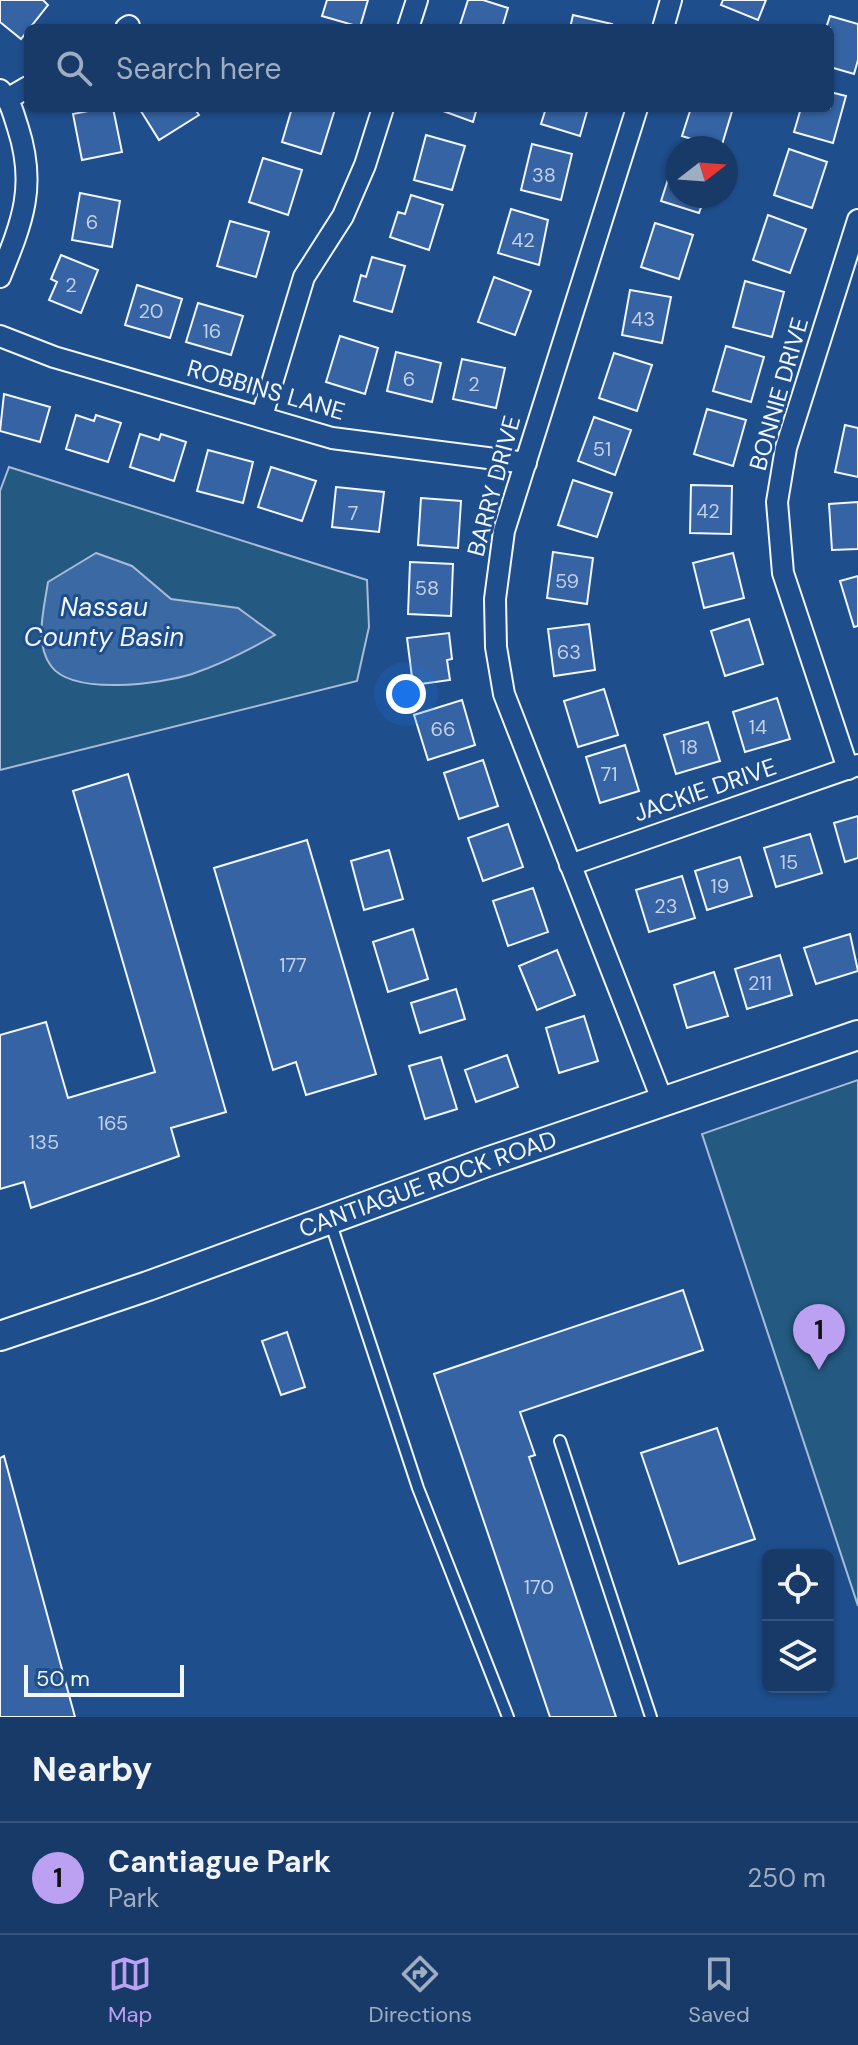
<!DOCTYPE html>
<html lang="en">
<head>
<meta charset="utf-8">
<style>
  :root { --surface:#173a69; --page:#20416f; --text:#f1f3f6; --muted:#9eadc0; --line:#36547d; --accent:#bca0f2 }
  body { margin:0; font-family:"DM Sans",sans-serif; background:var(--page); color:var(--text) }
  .controls { position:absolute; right:24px; bottom:24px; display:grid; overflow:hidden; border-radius:12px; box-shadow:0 2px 6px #0004 }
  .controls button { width:72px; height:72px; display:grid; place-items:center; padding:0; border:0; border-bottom:2px solid var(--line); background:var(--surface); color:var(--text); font:40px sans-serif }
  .compass { position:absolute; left:666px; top:136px; width:72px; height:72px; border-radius:50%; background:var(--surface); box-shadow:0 2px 6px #0004; rotate:73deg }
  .scale { position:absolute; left:24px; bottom:20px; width:160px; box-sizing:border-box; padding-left:8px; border:4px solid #f2f6ff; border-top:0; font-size:22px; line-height:28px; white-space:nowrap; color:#f2f6ff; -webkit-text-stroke:6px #1f4e8c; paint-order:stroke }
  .you { position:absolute; left:406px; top:694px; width:28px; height:28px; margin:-20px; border:6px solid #fff; border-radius:50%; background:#1a73e8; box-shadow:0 0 0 12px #1a73e833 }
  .badge { display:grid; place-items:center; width:52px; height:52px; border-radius:50%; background:var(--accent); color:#111; font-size:26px; font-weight:700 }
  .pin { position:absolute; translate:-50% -66px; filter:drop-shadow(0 2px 4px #0008) }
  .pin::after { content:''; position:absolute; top:42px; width:28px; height:24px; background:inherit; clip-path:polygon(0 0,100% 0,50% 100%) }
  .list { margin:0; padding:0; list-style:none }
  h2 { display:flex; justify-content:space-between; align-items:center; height:104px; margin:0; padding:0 32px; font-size:34px }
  h2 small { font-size:26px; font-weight:400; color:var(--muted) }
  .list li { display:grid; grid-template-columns:52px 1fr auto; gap:24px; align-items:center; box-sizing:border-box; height:112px; padding:0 32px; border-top:2px solid var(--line) }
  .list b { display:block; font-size:30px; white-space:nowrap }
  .list p { margin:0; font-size:26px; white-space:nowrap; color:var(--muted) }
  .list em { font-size:26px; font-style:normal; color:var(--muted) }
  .icon { flex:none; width:44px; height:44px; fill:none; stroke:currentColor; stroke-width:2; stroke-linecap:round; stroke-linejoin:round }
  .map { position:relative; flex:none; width:858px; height:1717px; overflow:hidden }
  .search { position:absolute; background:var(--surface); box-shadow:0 2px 6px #0004; left:24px; right:24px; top:24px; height:88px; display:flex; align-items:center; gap:20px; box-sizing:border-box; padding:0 28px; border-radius:12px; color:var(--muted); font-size:30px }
  .sheet { height:216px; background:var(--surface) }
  nav { display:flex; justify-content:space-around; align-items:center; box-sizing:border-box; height:112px; border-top:2px solid var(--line); background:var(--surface); font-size:22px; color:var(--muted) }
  nav a { display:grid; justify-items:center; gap:4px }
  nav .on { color:var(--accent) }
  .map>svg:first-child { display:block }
</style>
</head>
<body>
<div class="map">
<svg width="858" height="1717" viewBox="0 0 858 1717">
  <rect width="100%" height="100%" fill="#1f4e8c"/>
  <path fill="#245a82" stroke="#a8bbd7" stroke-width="2" d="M 9,467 L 367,580 L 369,627 L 357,681 L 0,770 L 0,491 Z
    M 858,1080 L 858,1606 L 702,1134 Z"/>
  <path fill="#3b69a3" stroke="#a8bbd7" stroke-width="2" d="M 96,553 L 132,566 L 171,599 L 238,608 L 275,635 C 249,650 221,664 192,674 C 160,684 73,696 51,666 C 34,643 44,609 48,582 Z"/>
  <path fill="#3563a3" stroke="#f2f6ff" stroke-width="2" d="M 0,0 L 43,0 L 48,5 L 21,39 L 0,22 Z
    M 327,0 L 368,0 L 360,27 L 322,16 Z
    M 468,0 L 483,0 L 508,8 L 502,28 L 459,28 Z
    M 723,0 L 766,0 L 758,20 L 721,5 Z
    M 573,15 L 612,24 L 611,28 L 570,28 Z
    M 830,16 L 858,24 L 858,60 L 854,74 L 830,67 L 830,28 L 826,28 Z
    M 241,25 L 241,28 L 202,28 L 202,26 Z
    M 830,92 L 846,96 L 833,143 L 794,132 L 801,108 L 830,108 Z
    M 103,108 L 113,108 L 122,152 L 82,160 L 73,114 Z
    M 139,108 L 194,108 L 199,115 L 159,140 Z
    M 292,108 L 335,109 L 321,154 L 282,142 Z
    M 435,108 L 477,108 L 473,122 Z
    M 546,108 L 588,108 L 580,136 L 541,124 Z
    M 691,108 L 733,108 L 721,148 L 682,136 Z
    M 426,135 L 465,146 L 452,190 L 414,180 Z
    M 532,144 L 572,154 L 561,200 L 521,190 Z
    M 789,149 L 827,162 L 812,208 L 774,195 Z
    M 676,155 L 678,196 L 705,196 L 699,213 L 661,201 Z
    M 263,158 L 302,170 L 288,215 L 249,202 Z
    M 80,193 L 120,201 L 112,247 L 72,240 Z
    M 411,195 L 443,205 L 429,250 L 390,237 L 398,212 L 405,214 Z
    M 511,209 L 548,220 L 539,265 L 498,253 Z
    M 768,215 L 806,229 L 790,273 L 753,260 Z
    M 230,221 L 269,232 L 256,277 L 217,266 Z
    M 655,223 L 693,235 L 679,279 L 641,267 Z
    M 61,255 L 98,270 L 81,313 L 49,300 L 57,282 L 51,279 Z
    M 372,257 L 405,266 L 392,312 L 354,301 L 361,275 L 366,277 Z
    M 494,277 L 531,291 L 515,335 L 478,322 Z
    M 745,281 L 784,292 L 772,337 L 733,327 Z
    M 137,285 L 182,299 L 170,338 L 125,325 Z
    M 630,290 L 671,297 L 662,343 L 622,335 Z
    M 198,303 L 243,316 L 231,355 L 186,342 Z
    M 340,336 L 378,348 L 365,394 L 326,382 Z
    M 726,346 L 764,357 L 751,402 L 713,391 Z
    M 396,352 L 441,363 L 432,402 L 387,391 Z
    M 614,353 L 652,365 L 637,411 L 599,398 Z
    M 462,359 L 505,368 L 496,408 L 453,399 Z
    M 4,394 L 50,407 L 40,442 L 0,431 Z
    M 707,409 L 746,420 L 733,466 L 694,454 Z
    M 76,415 L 94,421 L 96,415 L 121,423 L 108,462 L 66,449 Z
    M 594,417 L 631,430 L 615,475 L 578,461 Z
    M 845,425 L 858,428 L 858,477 L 835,472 Z
    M 140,434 L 159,440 L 161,434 L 186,442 L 174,481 L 130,467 Z
    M 208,450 L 253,462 L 243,503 L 197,491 Z
    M 271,467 L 316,481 L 302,521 L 258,507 Z
    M 573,480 L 612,493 L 597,537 L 558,525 Z
    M 691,485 L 732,486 L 731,534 L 690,533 Z
    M 336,487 L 384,492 L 379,532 L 332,527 Z
    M 421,498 L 461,501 L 458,548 L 418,545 Z
    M 858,502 L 858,549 L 832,550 L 829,504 Z
    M 553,552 L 593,558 L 587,604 L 547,598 Z
    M 733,553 L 744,598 L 704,608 L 693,563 Z
    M 410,562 L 453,564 L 451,616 L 408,614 Z
    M 858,576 L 858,626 L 854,627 L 840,581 Z
    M 749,619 L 763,664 L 725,676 L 711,631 Z
    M 589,624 L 595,670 L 554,676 L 548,629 Z
    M 449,633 L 452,659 L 447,660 L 450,680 L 413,685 L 407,638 Z
    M 604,689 L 618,735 L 578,747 L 564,701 Z
    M 777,698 L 790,739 L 745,752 L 733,712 Z
    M 462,700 L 475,745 L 428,760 L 414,715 Z
    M 708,722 L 720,761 L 676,774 L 664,735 Z
    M 625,745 L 639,791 L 600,803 L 586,757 Z
    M 483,760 L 498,806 L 459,819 L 444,773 Z
    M 128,774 L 226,1112 L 171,1128 L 179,1156 L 31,1208 L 24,1182 L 0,1189 L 0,1035 L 46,1022 L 68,1098 L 155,1072 L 73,791 Z
    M 858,816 L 858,858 L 845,862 L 834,823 Z
    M 508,824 L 523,867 L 483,881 L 468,838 Z
    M 810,834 L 822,873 L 776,887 L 764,848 Z
    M 307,840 L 376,1074 L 306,1095 L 296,1062 L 273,1070 L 214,868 Z
    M 389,850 L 403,899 L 364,910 L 351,861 Z
    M 740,857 L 752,896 L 707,910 L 695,871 Z
    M 682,876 L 695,918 L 649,932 L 636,890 Z
    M 533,888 L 548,932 L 508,946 L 493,901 Z
    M 413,929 L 428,979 L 388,992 L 373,942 Z
    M 850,934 L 858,971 L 816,984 L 804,948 Z
    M 557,950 L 575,995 L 537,1010 L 519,966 Z
    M 780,955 L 792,995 L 747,1009 L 735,969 Z
    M 714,972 L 728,1016 L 687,1028 L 674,985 Z
    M 456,989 L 465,1019 L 420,1033 L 411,1003 Z
    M 584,1016 L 598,1061 L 559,1073 L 546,1028 Z
    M 507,1055 L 518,1087 L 476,1102 L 465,1070 Z
    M 441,1057 L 457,1109 L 425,1119 L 409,1066 Z
    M 683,1290 L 703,1350 L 520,1412 L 535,1455 L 529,1457 L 616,1717 L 550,1717 L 434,1374 Z
    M 287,1332 L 305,1387 L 281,1395 L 262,1341 Z
    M 717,1428 L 755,1539 L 679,1564 L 641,1453 Z
    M 4,1456 L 75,1717 L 0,1717 L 0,1458 Z"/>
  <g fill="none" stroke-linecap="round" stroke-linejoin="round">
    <defs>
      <path id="lane" d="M 330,1221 L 418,1488 L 508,1717
        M 560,1441 L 651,1717"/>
      <path id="street" d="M 126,28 L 129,26
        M 408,28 L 417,0
        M 663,28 L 671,0
        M 0,90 C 11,101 13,113 18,128 C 37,187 22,222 0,277
        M 9,98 L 28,87
        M 637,108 L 504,531 L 495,599 L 496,647 L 504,694 L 663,1102
        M 0,336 L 54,357 L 332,438 L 526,463
        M 262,416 L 304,277 L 343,216 L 365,165 L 383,108
        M 848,769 L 783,573 L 777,502 L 786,448 L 858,220
        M 570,865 L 858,765"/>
      <g id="secondary">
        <path id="s1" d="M 0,1336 L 148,1286 L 484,1163 L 858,1035"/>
      </g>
    </defs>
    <use href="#lane" stroke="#f2f6ff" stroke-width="14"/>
    <use href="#street" stroke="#f2f6ff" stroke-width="24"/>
    <use href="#secondary" stroke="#f2f6ff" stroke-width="32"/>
    <use href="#lane" stroke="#1f4e8c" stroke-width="10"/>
    <use href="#street" stroke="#1f4e8c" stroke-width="20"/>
    <use href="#secondary" stroke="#1f4e8c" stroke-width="28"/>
  </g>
  <g text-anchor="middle" stroke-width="6" stroke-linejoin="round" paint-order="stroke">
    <g font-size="20" fill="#c3d1e8">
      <text x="544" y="182">38</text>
      <text x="92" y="229">6</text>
      <text x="523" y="247">42</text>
      <text x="71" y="292">2</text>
      <text x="151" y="318">20</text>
      <text x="643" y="326">43</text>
      <text x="212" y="338">16</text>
      <text x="409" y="386">6</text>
      <text x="474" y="391">2</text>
      <text x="602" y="456">51</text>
      <text x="708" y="518">42</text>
      <text x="353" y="520">7</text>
      <text x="567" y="588">59</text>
      <text x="427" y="595">58</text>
      <text x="569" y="659">63</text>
      <text x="758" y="734">14</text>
      <text x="443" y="736">66</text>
      <text x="689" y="754">18</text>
      <text x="609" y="781">71</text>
      <text x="789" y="869">15</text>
      <text x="720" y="893">19</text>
      <text x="666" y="913">23</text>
      <text x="293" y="972">177</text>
      <text x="760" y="990">211</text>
      <text x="113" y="1130">165</text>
      <text x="44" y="1149">135</text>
      <text x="539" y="1594">170</text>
    </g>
    <g font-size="24" fill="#f2f6ff" stroke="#1f4e8c">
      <text transform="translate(266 390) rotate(16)" y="8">ROBBINS LANE</text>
      <text transform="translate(779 394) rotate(-74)" y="8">BONNIE DRIVE</text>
      <text transform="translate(494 486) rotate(-75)" y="8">BARRY DRIVE</text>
      <text transform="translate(705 790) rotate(-19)" y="8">JACKIE DRIVE</text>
      <text dy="8" stroke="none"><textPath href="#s1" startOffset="454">CANTIAGUE ROCK ROAD</textPath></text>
    </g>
    <g font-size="26" font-style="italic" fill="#f2f6ff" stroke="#1f4e8c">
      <text x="104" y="616">Nassau<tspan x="104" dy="30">County Basin</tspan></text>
    </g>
  </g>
</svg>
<div class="controls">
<button><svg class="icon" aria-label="locate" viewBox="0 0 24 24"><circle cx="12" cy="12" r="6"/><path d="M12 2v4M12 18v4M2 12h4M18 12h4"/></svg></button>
<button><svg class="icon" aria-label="layers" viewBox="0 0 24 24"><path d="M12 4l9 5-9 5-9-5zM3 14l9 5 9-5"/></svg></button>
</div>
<svg class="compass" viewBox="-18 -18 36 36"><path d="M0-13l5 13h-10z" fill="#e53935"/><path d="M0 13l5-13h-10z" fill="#9eadc0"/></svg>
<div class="scale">50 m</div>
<div class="you"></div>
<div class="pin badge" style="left:819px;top:1370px">1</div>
<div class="search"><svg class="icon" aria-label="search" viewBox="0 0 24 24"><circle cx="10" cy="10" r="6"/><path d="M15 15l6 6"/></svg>Search here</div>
</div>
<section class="sheet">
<h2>Nearby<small></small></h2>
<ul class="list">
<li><span class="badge">1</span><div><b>Cantiague Park</b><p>Park</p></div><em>250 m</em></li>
</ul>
</section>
<nav>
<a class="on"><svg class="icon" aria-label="map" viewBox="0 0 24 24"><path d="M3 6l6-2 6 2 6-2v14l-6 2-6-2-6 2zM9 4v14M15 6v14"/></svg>Map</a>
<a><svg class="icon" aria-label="directions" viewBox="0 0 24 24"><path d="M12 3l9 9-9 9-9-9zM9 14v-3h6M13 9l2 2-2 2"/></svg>Directions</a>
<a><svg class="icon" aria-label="saved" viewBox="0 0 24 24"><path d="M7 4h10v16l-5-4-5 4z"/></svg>Saved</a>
</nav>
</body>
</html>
